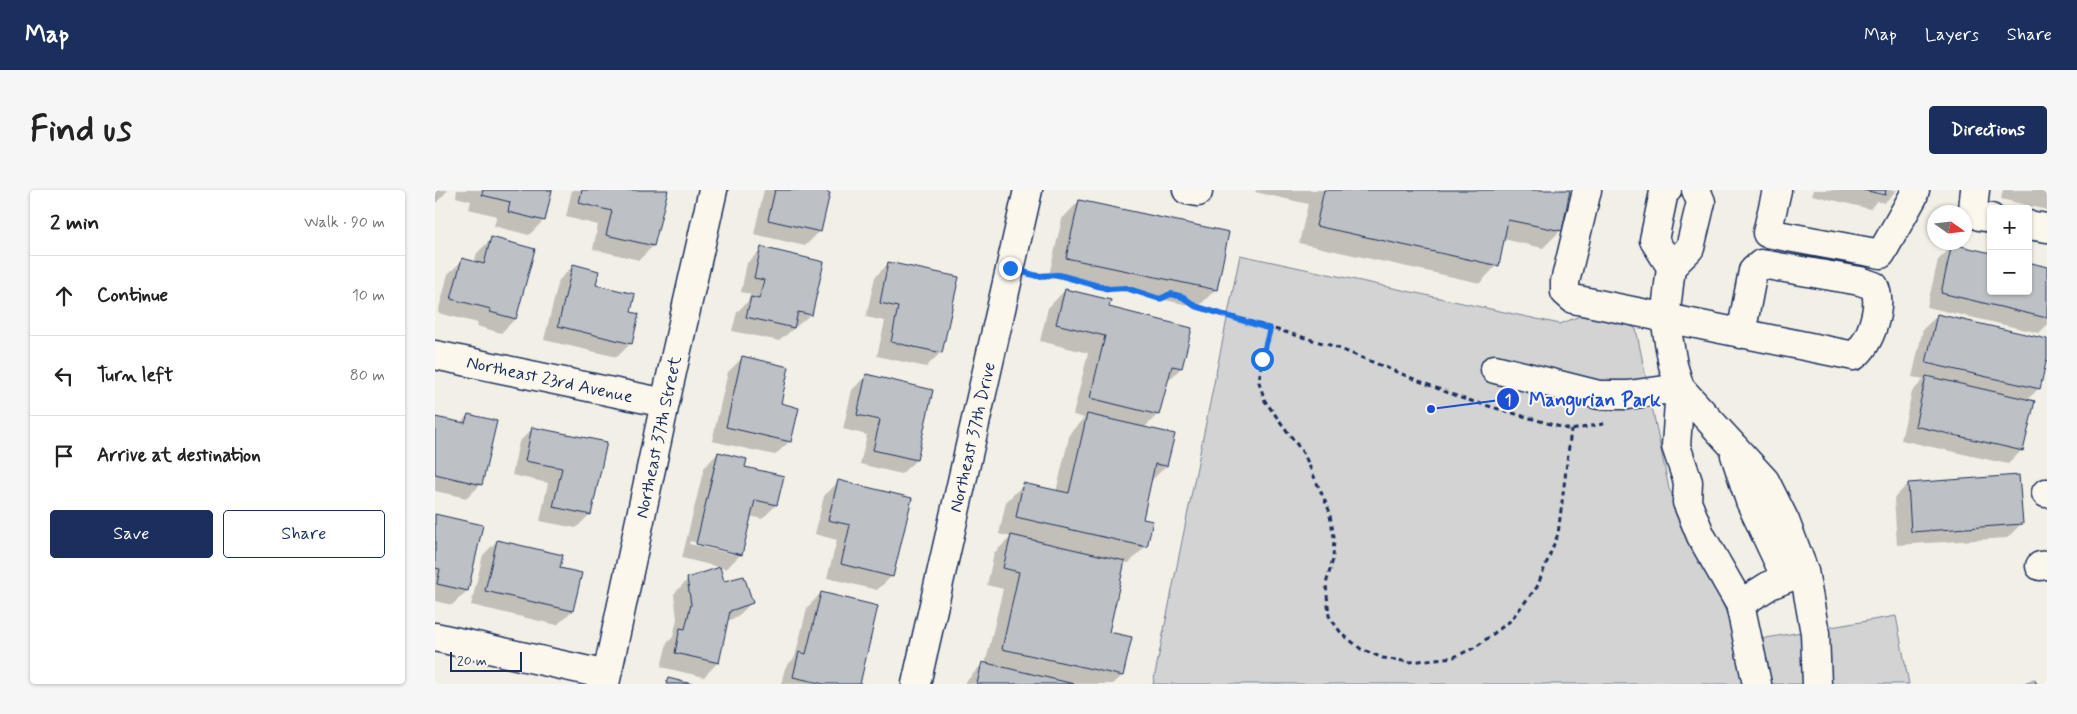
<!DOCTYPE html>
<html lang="en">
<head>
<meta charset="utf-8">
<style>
  :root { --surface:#fff; --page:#f6f6f6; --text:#222; --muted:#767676; --line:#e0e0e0; --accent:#1b2f5e }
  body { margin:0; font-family:Mynerve,sans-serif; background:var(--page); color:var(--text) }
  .controls { position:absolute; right:15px; top:15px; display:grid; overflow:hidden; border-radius:5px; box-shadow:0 1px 4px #0004 }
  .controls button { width:45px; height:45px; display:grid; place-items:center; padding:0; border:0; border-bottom:1px solid var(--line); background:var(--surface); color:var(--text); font:25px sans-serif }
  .compass { position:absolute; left:1492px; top:15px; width:45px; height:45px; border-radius:50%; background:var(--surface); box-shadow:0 1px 4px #0004; rotate:104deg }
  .scale { position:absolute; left:15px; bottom:12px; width:72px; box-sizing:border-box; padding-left:5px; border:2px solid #1b2f5e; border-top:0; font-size:14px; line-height:18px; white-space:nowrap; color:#1b2f5e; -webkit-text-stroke:4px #fbf7ec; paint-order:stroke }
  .stop { position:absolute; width:15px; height:15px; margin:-11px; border:4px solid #1a73e8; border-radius:50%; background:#fff }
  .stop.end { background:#1a73e8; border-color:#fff; box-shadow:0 1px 5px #0008 }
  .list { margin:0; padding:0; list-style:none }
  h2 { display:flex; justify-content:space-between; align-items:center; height:65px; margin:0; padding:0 20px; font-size:21px }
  h2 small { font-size:16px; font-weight:400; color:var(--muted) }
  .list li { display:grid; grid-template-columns:32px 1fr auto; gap:15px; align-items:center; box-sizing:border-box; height:80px; padding:0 20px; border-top:1px solid var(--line) }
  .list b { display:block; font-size:19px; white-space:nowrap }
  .list em { font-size:16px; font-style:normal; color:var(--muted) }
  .actions { display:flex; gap:10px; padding:15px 20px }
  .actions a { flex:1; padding:11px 0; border:1px solid var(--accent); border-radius:5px; text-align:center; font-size:18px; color:var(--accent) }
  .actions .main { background:var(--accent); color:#fff }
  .icon { flex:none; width:28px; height:28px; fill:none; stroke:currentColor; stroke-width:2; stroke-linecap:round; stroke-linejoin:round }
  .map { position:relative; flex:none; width:1612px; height:494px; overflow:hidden; border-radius:5px }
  header { display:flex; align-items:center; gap:30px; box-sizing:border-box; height:70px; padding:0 25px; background:var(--accent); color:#fff }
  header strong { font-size:24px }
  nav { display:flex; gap:28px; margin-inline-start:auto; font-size:18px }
  .intro { display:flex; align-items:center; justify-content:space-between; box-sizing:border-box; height:120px; padding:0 30px }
  h1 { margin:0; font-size:35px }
  .button { padding:12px 22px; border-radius:5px; background:var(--accent); color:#fff; font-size:18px; font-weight:700 }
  main { display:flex; gap:30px; padding:0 30px }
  aside { flex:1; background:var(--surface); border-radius:5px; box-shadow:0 1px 4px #0004 }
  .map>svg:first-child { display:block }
</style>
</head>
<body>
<header>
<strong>Map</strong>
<nav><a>Map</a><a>Layers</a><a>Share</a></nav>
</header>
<div class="intro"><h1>Find us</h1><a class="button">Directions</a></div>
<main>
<aside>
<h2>2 min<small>Walk · 90 m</small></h2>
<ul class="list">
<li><svg class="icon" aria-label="ahead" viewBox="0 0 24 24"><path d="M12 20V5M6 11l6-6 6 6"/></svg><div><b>Continue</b></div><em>10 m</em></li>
<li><svg class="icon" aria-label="left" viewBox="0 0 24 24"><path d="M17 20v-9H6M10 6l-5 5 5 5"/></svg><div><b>Turn left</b></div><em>80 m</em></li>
<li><svg class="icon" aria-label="arrive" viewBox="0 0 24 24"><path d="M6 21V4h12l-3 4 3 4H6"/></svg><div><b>Arrive at destination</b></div></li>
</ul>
<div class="actions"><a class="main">Save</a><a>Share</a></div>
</aside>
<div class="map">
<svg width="1612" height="494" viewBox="0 0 1612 494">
  <rect width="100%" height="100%" fill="#f2efe6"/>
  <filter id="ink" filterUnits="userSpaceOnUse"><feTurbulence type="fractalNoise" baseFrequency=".02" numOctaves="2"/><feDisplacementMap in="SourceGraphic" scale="10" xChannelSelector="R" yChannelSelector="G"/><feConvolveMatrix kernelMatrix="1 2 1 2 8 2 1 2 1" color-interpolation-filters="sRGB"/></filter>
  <g filter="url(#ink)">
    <path fill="#d2d3d2" stroke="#768198" d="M 805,65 L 1125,134 L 1150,124 L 1177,124 L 1201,139 L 1234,299 L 1261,347 L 1305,457 L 1331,448 L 1461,426 L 1474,494 L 718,494 Z"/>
    <path fill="#0003" fill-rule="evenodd" d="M 0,0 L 13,0 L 0,14 Z
      M 22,0 L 116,0 L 109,30 L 94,45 L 59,36 L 62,26 L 34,19 L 36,11 L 21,7 Z
      M 137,0 L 231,0 L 218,56 L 204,70 L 158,59 L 163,35 L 131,27 Z
      M 329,0 L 391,0 L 385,41 L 370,56 L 319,44 Z
      M 821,0 L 1134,0 L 1125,41 L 1108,58 L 1068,49 L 1062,75 L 1045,93 L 864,53 L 873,14 L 820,2 Z
      M 1378,0 L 1462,0 L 1449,13 L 1442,11 L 1435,19 L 1377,5 Z
      M 1568,0 L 1612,0 L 1612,20 L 1566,9 Z
      M 644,11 L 793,43 L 780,100 L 763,117 L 614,85 L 627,29 Z
      M 56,49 L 80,129 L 66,143 L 42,136 L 43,133 L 3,123 L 13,84 L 28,70 L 39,73 L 42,63 Z
      M 1518,56 L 1556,101 L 1593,101 L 1612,78 L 1612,135 L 1604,143 L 1492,117 L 1503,70 Z
      M 327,59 L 376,124 L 344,151 L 297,141 L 302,122 L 313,111 L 315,104 L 306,102 L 312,73 Z
      M 454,73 L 506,162 L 491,177 L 442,166 L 450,131 L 431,127 L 440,87 Z
      M 138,76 L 159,96 L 195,123 L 196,153 L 182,167 L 109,150 L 124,90 Z
      M 630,100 L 673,118 L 746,178 L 731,193 L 723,224 L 709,238 L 731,276 L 715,292 L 706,329 L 711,356 L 694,373 L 689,372 L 672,443 L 687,486 L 678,494 L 529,494 L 547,474 L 550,475 L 568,399 L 552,395 L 559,363 L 576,347 L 564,344 L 571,312 L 589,294 L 621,302 L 635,243 L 649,228 L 638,225 L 653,163 L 605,151 L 613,118 Z
      M 1503,125 L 1612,150 L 1612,163 L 1604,198 L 1591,211 L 1587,260 L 1573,274 L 1466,250 L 1477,202 L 1489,189 L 1477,187 L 1488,139 Z
      M 307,168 L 344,214 L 355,251 L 340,265 L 277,251 L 293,182 Z
      M 431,186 L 496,201 L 481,270 L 466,284 L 425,274 L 432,245 L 408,239 L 417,200 Z
      M 33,225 L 46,294 L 32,308 L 0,301 L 0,228 L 25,233 Z
      M 98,238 L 170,253 L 155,324 L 141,338 L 105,331 L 113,293 L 77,285 L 84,252 Z
      M 283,263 L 309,278 L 341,315 L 327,329 L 315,326 L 306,364 L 291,379 L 247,368 L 269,278 ZM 255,351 L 297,361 L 297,364 L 254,354 Z
      M 404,291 L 457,386 L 442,400 L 392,388 L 402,350 L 380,344 L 389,306 Z
      M 1473,294 L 1587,333 L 1572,348 L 1462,355 L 1459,308 Z
      M 0,325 L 32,401 L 17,415 L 0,411 Z
      M 62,351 L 124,379 L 145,384 L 137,421 L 122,435 L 36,415 L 48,365 Z
      M 253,389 L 288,393 L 316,413 L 302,427 L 292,431 L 283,472 L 269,487 L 226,477 L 232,453 L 238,447 L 242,429 L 239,404 Z
      M 386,403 L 442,417 L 424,494 L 346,494 L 350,478 L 360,467 L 372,418 Z"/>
    <path fill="#bdc0c4" stroke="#1b2f5e" d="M 48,0 L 117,0 L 110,31 L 73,22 L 75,12 L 47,5 Z
      M 147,0 L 233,0 L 219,56 L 171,45 L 177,21 L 144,13 Z
      M 340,0 L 392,0 L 392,2 L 395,3 L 386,42 L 333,30 Z
      M 889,0 L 1135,0 L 1127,41 L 1073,30 L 1064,76 L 881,36 Z
      M 1428,0 L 1451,0 L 1450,5 Z
      M 644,10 L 794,42 L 782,100 L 631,68 Z
      M 56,47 L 100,59 L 81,129 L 55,122 L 56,119 L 16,109 L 27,68 L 49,74 Z
      M 1517,54 L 1556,63 L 1556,101 L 1593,101 L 1593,72 L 1612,77 L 1612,128 L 1506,103 Z
      M 326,57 L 389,72 L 377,125 L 363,122 L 359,138 L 311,127 L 316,107 L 324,109 L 329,90 L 319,88 Z
      M 453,72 L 524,87 L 507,163 L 456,152 L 463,117 L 445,113 Z
      M 138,74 L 164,81 L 161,95 L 200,104 L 196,122 L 204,124 L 197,154 L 123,136 Z
      M 630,99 L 676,110 L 674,117 L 757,138 L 747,178 L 737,176 L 724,225 L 655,208 L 670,146 L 621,134 Z
      M 1502,124 L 1612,149 L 1612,168 L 1605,199 L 1491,173 Z
      M 307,166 L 354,177 L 346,213 L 364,218 L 356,252 L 291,237 Z
      M 431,184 L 498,200 L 482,270 L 438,260 L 445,230 L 422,225 Z
      M 1491,186 L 1600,211 L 1588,261 L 1480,236 Z
      M 33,224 L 62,231 L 47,295 L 0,284 L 0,227 L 30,233 Z
      M 652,224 L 740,244 L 732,276 L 720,274 L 708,329 L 718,331 L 712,357 L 581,327 L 588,293 L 634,303 Z
      M 97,237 L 172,252 L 156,325 L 118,317 L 127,278 L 90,271 Z
      M 283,262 L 312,269 L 310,277 L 349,286 L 342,315 L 320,310 L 307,365 L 261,354 Z
      M 1584,285 L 1588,334 L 1476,342 L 1473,293 Z
      M 403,290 L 477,308 L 458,387 L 406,374 L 415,335 L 393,330 Z
      M 0,324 L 48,335 L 33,401 L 2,394 L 5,379 L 0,378 Z
      M 576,345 L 690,371 L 674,442 L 697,447 L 688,486 L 567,459 L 584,382 L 568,378 Z
      M 62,350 L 128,365 L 125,378 L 147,383 L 138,421 L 50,401 Z
      M 285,377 L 289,391 L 309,386 L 318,413 L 295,421 L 284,473 L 240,463 L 245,438 L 250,439 L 256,414 L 252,388 Z
      M 386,402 L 443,416 L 425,494 L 389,494 L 358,487 L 364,462 L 371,464 Z
      M 547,472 L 639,494 L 542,494 Z
      M 233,488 L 257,494 L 231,494 Z
      M 1599,489 L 1602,494 L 1588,494 Z"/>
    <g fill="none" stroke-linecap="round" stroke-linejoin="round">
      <defs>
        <path id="minor" d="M 752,0 L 763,2
          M 1152,0 L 1130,92 L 1130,102 L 1138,109 L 1419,166 C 1436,153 1448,115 1439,96 L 1425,91 L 1326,74 L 1318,81 L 1306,144
          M 1342,0 L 1332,43 L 1446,64 L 1478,7 L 1480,0
          M 1540,0 L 1538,19 L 1544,26 L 1556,28
          M 1593,35 L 1612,38
          M 1236,77 L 1255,58 L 1266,12 L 1261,0
          M 0,165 L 230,213
          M 1060,179 L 1164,205 L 1193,205 L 1245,198 L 1238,175 L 1230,129 L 1236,77 L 1219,50 L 1229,2 L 1232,0
          M 1245,198 L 1330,291 L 1350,331 L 1369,381 L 1380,443 L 1382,494
          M 1245,198 L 1241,256 L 1253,292 L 1252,312 L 1266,346 L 1305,414 L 1322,494
          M 1300,265 L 1315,311 L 1351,388
          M 1611,303 L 1612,303
          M 1605,376 L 1612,375
          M 1305,414 L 1335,395 L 1367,382
          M 0,447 L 172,485
          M 170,494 L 230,213 L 278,0
          M 481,494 L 593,0"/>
      </defs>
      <use href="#minor" stroke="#1b2f5e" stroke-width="31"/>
      <path stroke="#1b2f5e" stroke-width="3" stroke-dasharray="5 4" stroke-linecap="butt" d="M 600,85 L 624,85 L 673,99 L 691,98 L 725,109 L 736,103 L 748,107 L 760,116 L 898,156 L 1026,208 L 1136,240 L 1173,233
        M 835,139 L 827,169 L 824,192 L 830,211 L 869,264 L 894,320 L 899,347 L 898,369 L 891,394 L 894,426 L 906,443 L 926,459 L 948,468 L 975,472 L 1019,467 L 1041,457 L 1075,431 L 1102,397 L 1123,344 L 1136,240"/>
      <use href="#minor" stroke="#fbf7ec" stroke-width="28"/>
    </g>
  </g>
  <g fill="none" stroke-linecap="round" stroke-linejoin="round" filter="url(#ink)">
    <path stroke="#1a73e8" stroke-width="6" d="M 575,78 L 602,86 L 624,85 L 674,99 L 691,98 L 725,109 L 736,104 L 748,107 L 760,116 L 835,139 L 827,169"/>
  </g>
  <g text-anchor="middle" stroke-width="4" stroke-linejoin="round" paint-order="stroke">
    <g font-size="18" fill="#1b2f5e" stroke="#fbf7ec">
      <text transform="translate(115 189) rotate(12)" y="6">Northeast 23rd Avenue</text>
      <text transform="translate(223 247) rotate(-78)" y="6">Northeast 37th Street</text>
      <text transform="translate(537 247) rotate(-77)" y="6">Northeast 37th Drive</text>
    </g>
  </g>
  <path fill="none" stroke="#1d4ed8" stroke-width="2" d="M996 219L1073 209"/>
  <g fill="#1d4ed8" stroke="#fbf7ec" stroke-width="2">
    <circle cx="996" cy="219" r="5"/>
    <circle cx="1073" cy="209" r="12"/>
  </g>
  <g font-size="15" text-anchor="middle" font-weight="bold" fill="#fff">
    <text x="1073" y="215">1</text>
  </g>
  <g font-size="19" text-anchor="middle" font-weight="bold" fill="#1d4ed8" stroke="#fbf7ec" stroke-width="4" stroke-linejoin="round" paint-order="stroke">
    <text x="1160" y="216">Mangurian Park</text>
  </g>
</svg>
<div class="controls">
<button>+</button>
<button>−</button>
</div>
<svg class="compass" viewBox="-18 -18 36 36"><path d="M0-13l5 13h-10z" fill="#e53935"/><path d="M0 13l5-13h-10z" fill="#767676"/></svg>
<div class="scale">20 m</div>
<div class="stop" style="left:827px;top:169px"></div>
<div class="stop end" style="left:575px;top:78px"></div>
</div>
</main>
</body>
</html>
